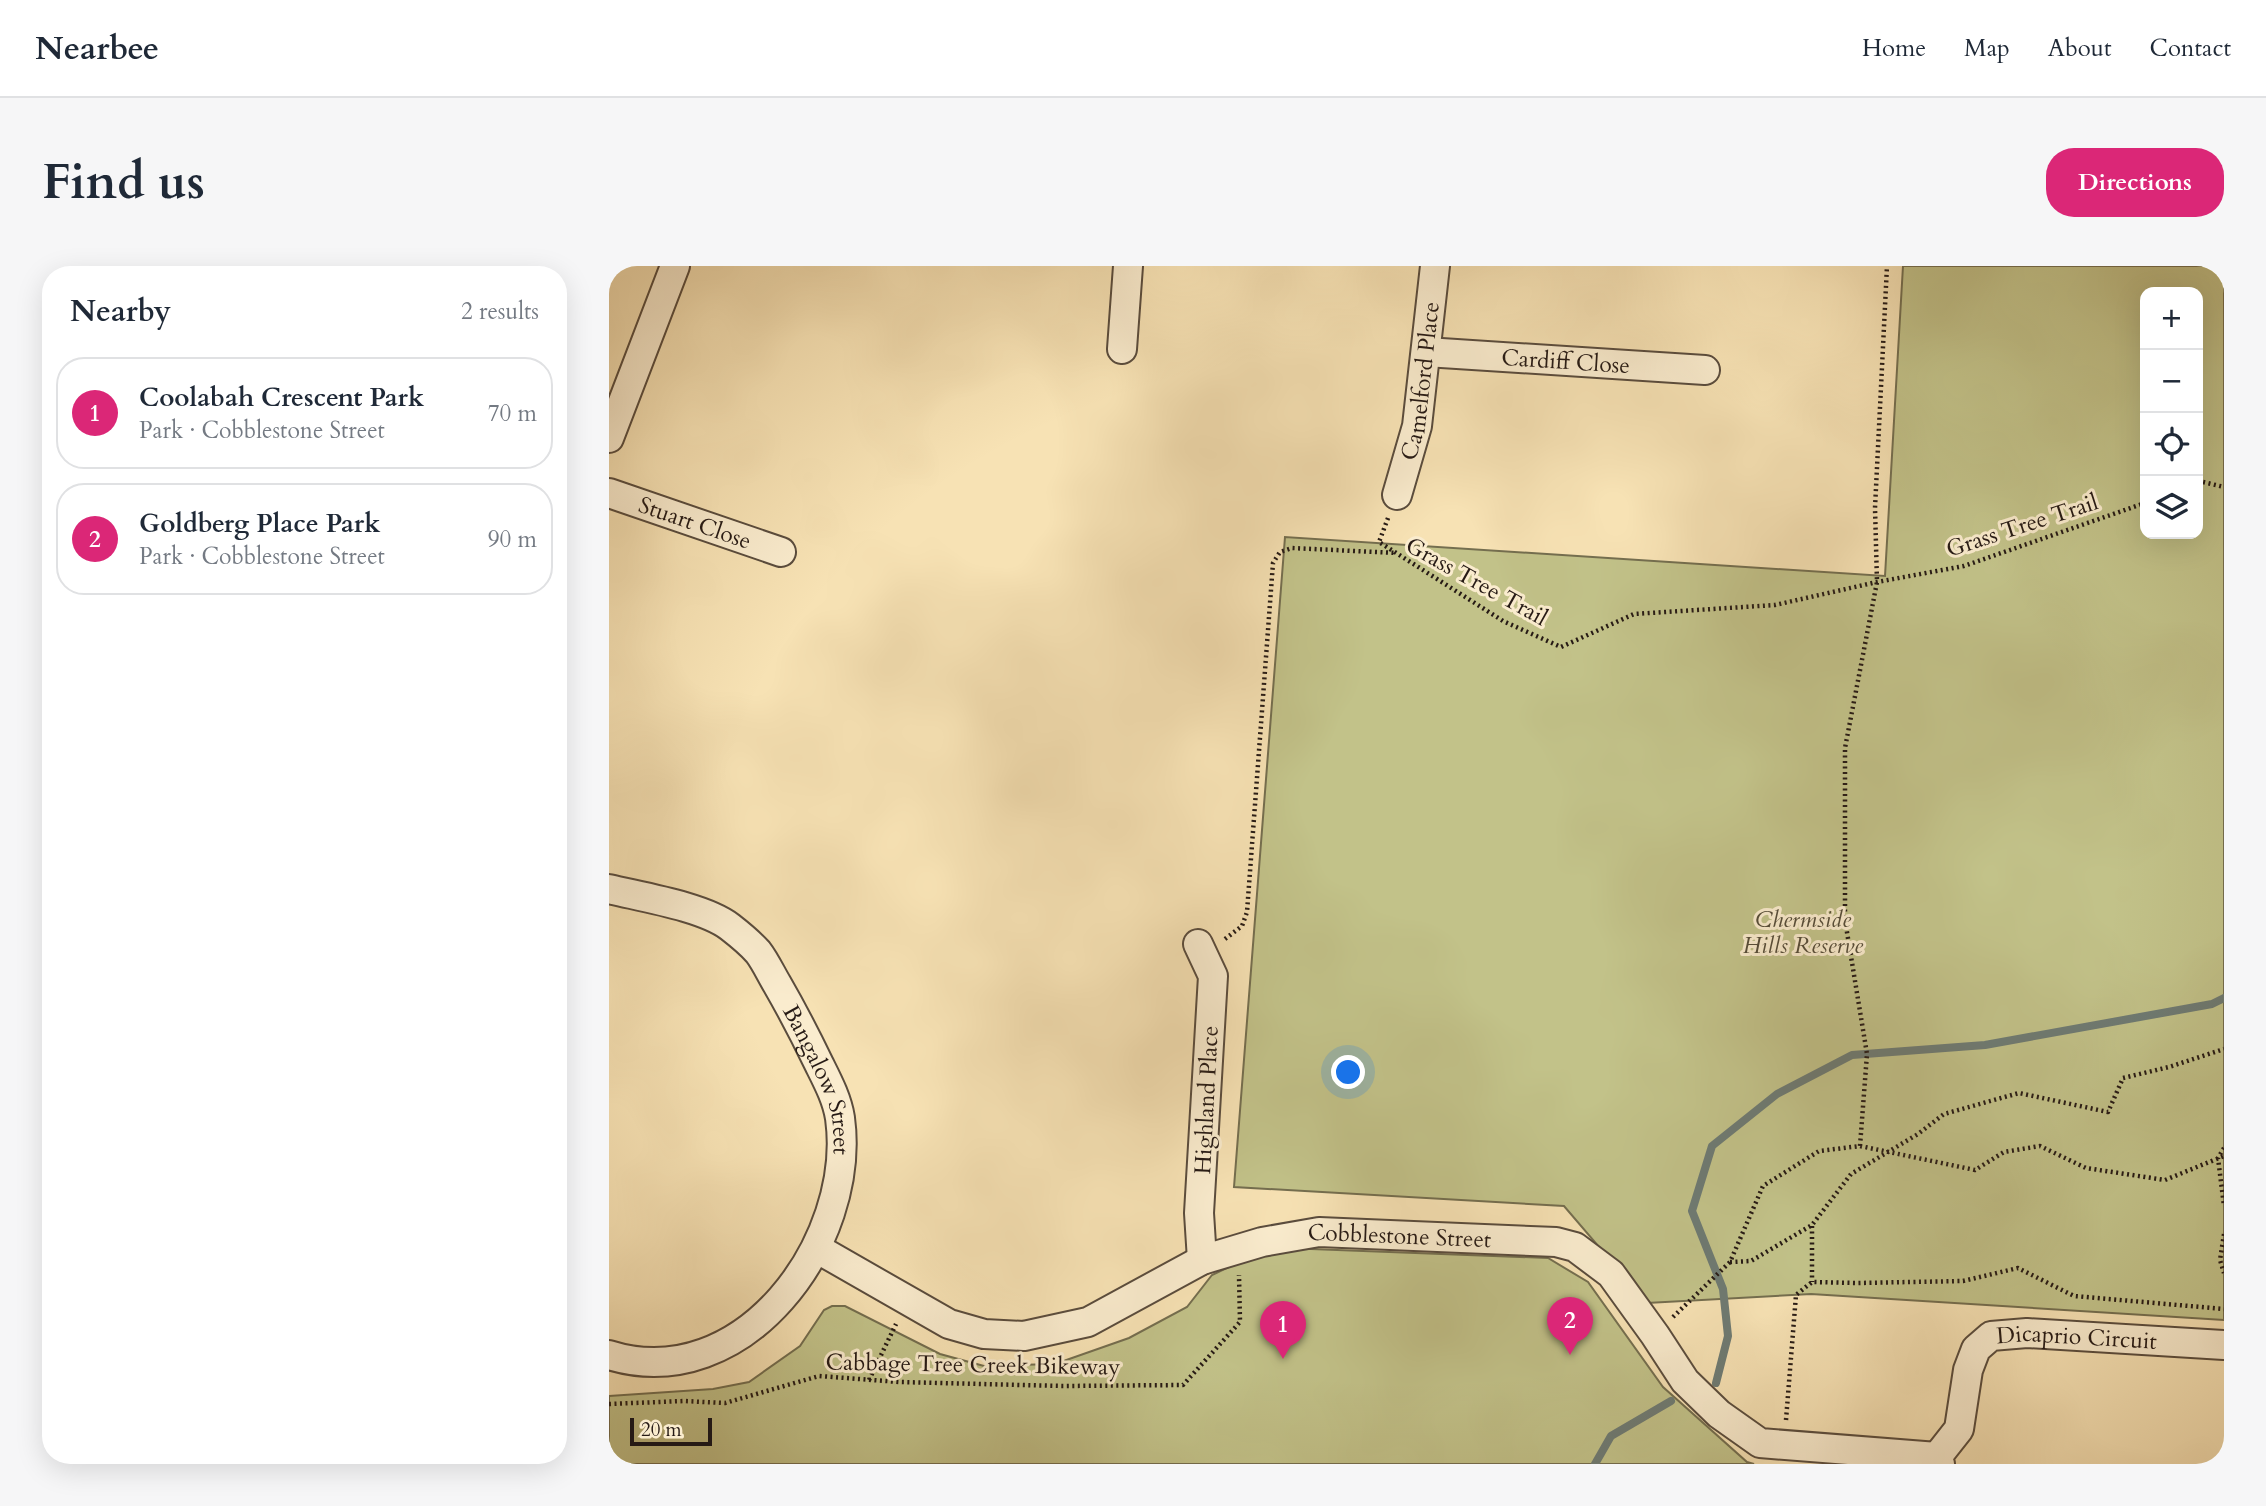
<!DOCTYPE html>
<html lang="en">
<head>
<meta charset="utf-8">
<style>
  :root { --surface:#fff; --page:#f6f6f7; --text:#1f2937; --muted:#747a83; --line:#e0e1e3; --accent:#db2777 }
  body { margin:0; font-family:Cardo,serif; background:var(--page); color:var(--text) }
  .controls { position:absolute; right:21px; top:21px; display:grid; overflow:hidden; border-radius:14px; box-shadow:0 7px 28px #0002 }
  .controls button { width:63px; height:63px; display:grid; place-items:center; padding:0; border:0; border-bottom:2px solid var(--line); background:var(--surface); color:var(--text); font:35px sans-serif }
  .scale { position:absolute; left:21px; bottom:18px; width:82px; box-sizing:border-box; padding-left:7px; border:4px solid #261a15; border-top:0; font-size:19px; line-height:24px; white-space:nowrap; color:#261a15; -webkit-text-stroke:5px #faecce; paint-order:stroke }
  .you { position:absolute; left:740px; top:807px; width:24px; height:24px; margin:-18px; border:5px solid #fff; border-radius:50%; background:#1a73e8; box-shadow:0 0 0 10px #1a73e833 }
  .badge { display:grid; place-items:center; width:46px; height:46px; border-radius:50%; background:var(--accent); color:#fff; font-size:23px; font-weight:700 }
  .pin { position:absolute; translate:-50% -58px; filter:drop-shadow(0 2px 4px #0008) }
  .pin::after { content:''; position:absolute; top:37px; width:24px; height:21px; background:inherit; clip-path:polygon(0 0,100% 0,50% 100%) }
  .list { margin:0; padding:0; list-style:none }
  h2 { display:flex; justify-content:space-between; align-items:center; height:91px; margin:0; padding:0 28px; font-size:30px }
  h2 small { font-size:23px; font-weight:400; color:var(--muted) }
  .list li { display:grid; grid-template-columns:46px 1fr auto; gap:21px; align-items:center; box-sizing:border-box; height:112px; margin:0 14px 14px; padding:0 14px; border:2px solid var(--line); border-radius:28px }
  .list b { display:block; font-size:26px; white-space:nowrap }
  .list p { margin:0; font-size:23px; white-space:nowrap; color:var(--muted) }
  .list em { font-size:23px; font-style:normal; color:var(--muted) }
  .icon { flex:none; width:38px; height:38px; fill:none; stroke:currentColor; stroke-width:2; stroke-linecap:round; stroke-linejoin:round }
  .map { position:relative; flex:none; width:1615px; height:1198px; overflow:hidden; border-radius:28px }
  header { display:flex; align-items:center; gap:42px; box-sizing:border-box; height:98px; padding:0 35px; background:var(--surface); border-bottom:2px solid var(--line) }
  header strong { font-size:33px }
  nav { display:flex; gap:38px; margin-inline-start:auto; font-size:24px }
  .intro { display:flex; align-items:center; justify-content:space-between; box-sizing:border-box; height:168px; padding:0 42px }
  h1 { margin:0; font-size:49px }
  .button { padding:18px 32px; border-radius:28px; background:var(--accent); color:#fff; font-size:24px; font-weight:700 }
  main { display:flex; gap:42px; padding:0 42px }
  aside { flex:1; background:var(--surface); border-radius:28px; box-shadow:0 7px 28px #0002 }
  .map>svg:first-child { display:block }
</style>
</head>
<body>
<header>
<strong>Nearbee</strong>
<nav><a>Home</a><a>Map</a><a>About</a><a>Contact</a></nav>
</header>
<div class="intro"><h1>Find us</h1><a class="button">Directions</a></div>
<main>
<aside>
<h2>Nearby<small>2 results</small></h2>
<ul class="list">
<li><span class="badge">1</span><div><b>Coolabah Crescent Park</b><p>Park · Cobblestone Street</p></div><em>70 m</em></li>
<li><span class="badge">2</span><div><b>Goldberg Place Park</b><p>Park · Cobblestone Street</p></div><em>90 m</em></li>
</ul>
</aside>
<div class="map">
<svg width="1615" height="1198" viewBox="0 0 1615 1198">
  <rect width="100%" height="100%" fill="#f7e2b4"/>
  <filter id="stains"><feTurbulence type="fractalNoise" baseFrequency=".00286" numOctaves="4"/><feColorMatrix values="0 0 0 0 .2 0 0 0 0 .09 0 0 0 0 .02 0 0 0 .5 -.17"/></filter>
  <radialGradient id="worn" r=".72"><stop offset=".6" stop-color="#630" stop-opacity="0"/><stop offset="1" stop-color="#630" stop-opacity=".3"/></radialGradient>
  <path fill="#c2c289" stroke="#746e4f" stroke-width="2" fill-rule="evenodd" d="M 1294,0 L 1615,0 L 1615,1054 L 1202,1028 L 1038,1037 L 955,940 L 625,921 L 676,271 L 1276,310 ZM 1536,26 L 1589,26 L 1589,268 L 1536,268 Z
    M 676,982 L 939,992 L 979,1016 L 1054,1121 L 1138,1196 L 1145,1198 L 0,1198 L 0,1130 L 104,1123 L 140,1116 L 191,1080 L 215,1044 L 223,1040 L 236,1040 L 331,1088 L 375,1100 L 446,1098 L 520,1072 L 578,1041 L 603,1009 L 639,992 Z"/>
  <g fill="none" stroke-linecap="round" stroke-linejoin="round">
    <path stroke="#6e7b74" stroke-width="8" d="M 1107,1117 L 1119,1070 L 1114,1023 L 1083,945 L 1103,880 L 1168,828 L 1243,789 L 1376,779 L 1603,738 L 1615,732
      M 986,1198 L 1002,1170 L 1062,1135"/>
    <defs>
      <g id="minor">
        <path d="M 513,83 L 519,0"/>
        <path id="s1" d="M 817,86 L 1096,104"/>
        <path d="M 0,172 L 66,0"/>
        <path id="s2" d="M 0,227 L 172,286"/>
        <path id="s3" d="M 788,229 L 808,160 L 826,0"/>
        <path id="s4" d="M 0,623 C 33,631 95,641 121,661 C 130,668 141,677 149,686 C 156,695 162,708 168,718 C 183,744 197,771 210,798 C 219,816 228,833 231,852 C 248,976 134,1131 0,1089"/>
        <path d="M 589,678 L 604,710 L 590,947 L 593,994"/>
        <path id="s5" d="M 207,982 L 340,1058 L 375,1068 L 415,1070 L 479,1056 L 593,994 L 653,976 L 710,966 L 947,976 L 966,981 L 1002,1008 L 1046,1069 L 1076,1115 L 1110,1148 L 1151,1177 L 1328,1191"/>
        <path id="s6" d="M 1331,1198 L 1328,1191 L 1350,1163 L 1359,1104 L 1367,1083 L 1382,1070 L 1418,1067 L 1615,1079"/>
      </g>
    </defs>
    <use href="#minor" stroke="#5a4c3d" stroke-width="32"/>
    <path stroke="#261a15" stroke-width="4.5" stroke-dasharray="2 3.5" stroke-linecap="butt" d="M 1589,218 L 1594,216 L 1615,221
      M 779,252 L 770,276 L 894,355 L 952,381 L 1025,348 L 1166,339 L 1268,316 L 1355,300 L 1536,237
      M 616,673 L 633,660 L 638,646 L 664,297 L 671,286 L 683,282 L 788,287
      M 1251,880 L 1258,788 L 1236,654 L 1236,482 L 1268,316 L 1266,242 L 1278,0
      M 1615,882 L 1609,892 L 1615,940
      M 1203,960 L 1203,1016
      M 1615,968 L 1611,994 L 1615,1007
      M 1121,996 L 1142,995 L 1203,959 L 1242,908 L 1309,868 L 1335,848 L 1410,827 L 1499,846 L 1514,812 L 1560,801 L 1615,783
      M 1064,1051 L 1121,996 L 1154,920 L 1210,885 L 1251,880 L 1366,904 L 1395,886 L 1431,880 L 1477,902 L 1556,914 L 1615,890
      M 260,1114 L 287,1058
      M 0,1138 L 75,1135 L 116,1137 L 210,1110 L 290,1116 L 454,1120 L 574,1119 L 631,1056 L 630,1009
      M 1177,1154 L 1187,1029 L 1203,1016 L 1249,1017 L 1354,1015 L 1409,1002 L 1465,1030 L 1615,1043"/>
    <use href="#minor" stroke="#faecce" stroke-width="28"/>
  </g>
  <g text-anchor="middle" stroke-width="6" stroke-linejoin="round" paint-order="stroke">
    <g font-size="23" fill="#261a15" stroke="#faecce">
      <text dy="8" stroke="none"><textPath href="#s1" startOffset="140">Cardiff Close</textPath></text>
      <text dy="8" stroke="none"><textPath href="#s3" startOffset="117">Camelford Place</textPath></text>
      <text dy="8" stroke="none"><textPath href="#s2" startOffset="91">Stuart Close</textPath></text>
      <text transform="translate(1413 259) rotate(-18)" y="8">Grass Tree Trail</text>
      <text transform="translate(868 315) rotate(29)" y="8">Grass Tree Trail</text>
      <text dy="8" stroke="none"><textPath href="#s4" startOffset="308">Bangalow Street</textPath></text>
      <text transform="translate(597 834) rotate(-87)" y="8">Highland Place</text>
      <text dy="8" stroke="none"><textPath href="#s5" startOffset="626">Cobblestone Street</textPath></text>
      <text dy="8" stroke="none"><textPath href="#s6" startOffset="231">Dicaprio Circuit</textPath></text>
      <text transform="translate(364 1098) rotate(1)" y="8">Cabbage Tree Creek Bikeway</text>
    </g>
    <g font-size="23" font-style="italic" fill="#554c38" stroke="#faecce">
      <text x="1194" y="661">Chermside<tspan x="1194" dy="26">Hills Reserve</tspan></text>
    </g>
  </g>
  <rect width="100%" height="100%" filter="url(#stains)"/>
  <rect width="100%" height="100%" fill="url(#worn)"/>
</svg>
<div class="controls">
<button>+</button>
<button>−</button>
<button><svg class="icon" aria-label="locate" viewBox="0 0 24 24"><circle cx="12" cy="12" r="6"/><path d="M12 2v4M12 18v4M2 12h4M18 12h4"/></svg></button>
<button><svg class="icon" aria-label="layers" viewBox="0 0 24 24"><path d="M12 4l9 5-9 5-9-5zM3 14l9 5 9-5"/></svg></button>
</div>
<div class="scale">20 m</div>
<div class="you"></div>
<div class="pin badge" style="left:674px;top:1093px">1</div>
<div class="pin badge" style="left:961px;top:1089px">2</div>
</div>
</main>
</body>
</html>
